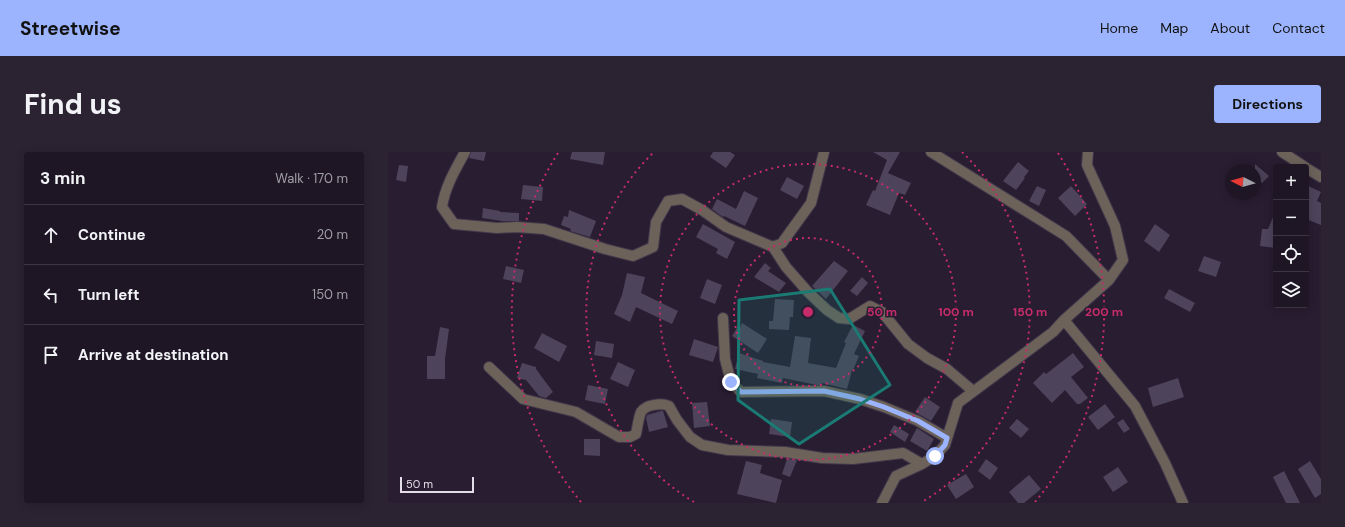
<!DOCTYPE html>
<html lang="en">
<head>
<meta charset="utf-8">
<style>
  :root { --surface:#1e1625; --page:#2b2332; --text:#f1f3f6; --muted:#a19fa7; --line:#3c3542; --accent:#9cb4fd }
  body { margin:0; font-family:"DM Sans",sans-serif; background:var(--page); color:var(--text) }
  .controls { position:absolute; right:12px; top:12px; display:grid; overflow:hidden; border-radius:4px; box-shadow:0 2px 10px #0003 }
  .controls button { width:36px; height:36px; display:grid; place-items:center; padding:0; border:0; border-bottom:1px solid var(--line); background:var(--surface); color:var(--text); font:20px sans-serif }
  .compass { position:absolute; left:837px; top:12px; width:36px; height:36px; border-radius:50%; background:var(--surface); box-shadow:0 2px 10px #0003; rotate:276deg }
  .scale { position:absolute; left:12px; bottom:10px; width:74px; box-sizing:border-box; padding-left:4px; border:2px solid #e3dce9; border-top:0; font-size:11px; line-height:14px; white-space:nowrap; color:#e3dce9; -webkit-text-stroke:3px #281d31; paint-order:stroke }
  .stop { position:absolute; width:12px; height:12px; margin:-9px; border:3px solid #9cb4fd; border-radius:50%; background:#fff }
  .stop.end { background:#9cb4fd; border-color:#fff; box-shadow:0 1px 4px #0008 }
  .list { margin:0; padding:0; list-style:none }
  h2 { display:flex; justify-content:space-between; align-items:center; height:52px; margin:0; padding:0 16px; font-size:17px }
  h2 small { font-size:13px; font-weight:400; color:var(--muted) }
  .list li { display:grid; grid-template-columns:26px 1fr auto; gap:12px; align-items:center; box-sizing:border-box; height:60px; padding:0 16px; border-top:1px solid var(--line) }
  .list b { display:block; font-size:15px; white-space:nowrap }
  .list em { font-size:13px; font-style:normal; color:var(--muted) }
  .icon { flex:none; width:22px; height:22px; fill:none; stroke:currentColor; stroke-width:2; stroke-linecap:round; stroke-linejoin:round }
  .map { position:relative; flex:none; width:933px; height:351px; overflow:hidden; border-radius:4px }
  header { display:flex; align-items:center; gap:24px; box-sizing:border-box; height:56px; padding:0 20px; background:var(--accent); color:#111 }
  header strong { font-size:19px }
  nav { display:flex; gap:22px; margin-inline-start:auto; font-size:14px }
  .intro { display:flex; align-items:center; justify-content:space-between; box-sizing:border-box; height:96px; padding:0 24px }
  h1 { margin:0; font-size:28px }
  .button { padding:10px 18px; border-radius:4px; background:var(--accent); color:#111; font-size:14px; font-weight:700 }
  main { display:flex; gap:24px; padding:0 24px }
  aside { flex:1; background:var(--surface); border-radius:4px; box-shadow:0 2px 10px #0003 }
  .map>svg:first-child { display:block }
</style>
</head>
<body>
<header>
<strong>Streetwise</strong>
<nav><a>Home</a><a>Map</a><a>About</a><a>Contact</a></nav>
</header>
<div class="intro"><h1>Find us</h1><a class="button">Directions</a></div>
<main>
<aside>
<h2>3 min<small>Walk · 170 m</small></h2>
<ul class="list">
<li><svg class="icon" aria-label="ahead" viewBox="0 0 24 24"><path d="M12 20V5M6 11l6-6 6 6"/></svg><div><b>Continue</b></div><em>20 m</em></li>
<li><svg class="icon" aria-label="left" viewBox="0 0 24 24"><path d="M17 20v-9H6M10 6l-5 5 5 5"/></svg><div><b>Turn left</b></div><em>150 m</em></li>
<li><svg class="icon" aria-label="arrive" viewBox="0 0 24 24"><path d="M6 21V4h12l-3 4 3 4H6"/></svg><div><b>Arrive at destination</b></div></li>
</ul>
</aside>
<div class="map">
<svg width="933" height="351" viewBox="0 0 933 351">
  <rect width="100%" height="100%" fill="#281d31"/>
  <path fill="#4d445b" d="M 83,0 L 98,0 L 96,9 L 81,6 Z
    M 184,0 L 217,0 L 215,13 L 182,7 Z
    M 325,0 L 342,0 L 347,3 L 338,16 L 322,5 Z
    M 485,0 L 512,0 L 500,21 L 523,31 L 517,43 L 511,41 L 502,63 L 478,53 L 485,38 L 487,39 L 499,8 Z
    M 630,10 L 641,19 L 636,25 L 637,26 L 628,38 L 615,29 Z
    M 867,12 L 881,24 L 874,31 L 867,25 Z
    M 11,13 L 20,14 L 18,30 L 8,28 Z
    M 399,25 L 416,34 L 409,47 L 392,38 Z
    M 135,33 L 155,35 L 154,49 L 133,47 Z
    M 918,33 L 933,40 L 929,49 L 933,51 L 933,73 L 918,67 Z
    M 649,34 L 658,38 L 651,54 L 641,49 Z
    M 683,34 L 699,52 L 687,64 L 670,46 Z
    M 356,39 L 370,46 L 357,74 L 336,64 L 335,65 L 324,57 L 329,47 L 348,57 Z
    M 95,56 L 112,59 L 112,60 L 131,61 L 131,69 L 114,69 L 94,66 Z
    M 181,58 L 208,69 L 202,85 L 182,79 L 183,77 L 173,73 L 176,64 L 180,65 Z
    M 888,58 L 888,85 L 887,96 L 872,94 L 874,77 L 880,77 Z
    M 315,72 L 347,90 L 339,107 L 328,101 L 330,97 L 308,85 Z
    M 767,72 L 782,83 L 771,100 L 756,89 Z
    M 816,104 L 833,110 L 828,125 L 810,119 Z
    M 446,109 L 460,119 L 438,147 L 424,134 Z
    M 377,111 L 383,116 L 380,119 L 398,131 L 391,140 L 366,125 Z
    M 118,114 L 136,118 L 133,131 L 115,127 Z
    M 239,121 L 257,125 L 253,141 L 290,159 L 284,172 L 248,155 L 242,170 L 226,162 L 234,143 Z
    M 474,125 L 480,131 L 469,144 L 462,139 Z
    M 319,127 L 334,133 L 327,152 L 312,146 Z
    M 781,137 L 807,151 L 802,160 L 776,146 Z
    M 387,147 L 406,148 L 405,165 L 402,165 L 401,178 L 381,177 L 381,169 L 385,169 Z
    M 354,171 L 379,187 L 370,201 L 344,184 L 350,174 L 352,176 Z
    M 465,173 L 477,179 L 466,202 L 471,204 L 465,218 L 464,218 L 459,237 L 434,231 L 434,233 L 429,233 L 395,226 L 394,231 L 369,226 L 370,222 L 347,217 L 351,201 L 375,209 L 375,210 L 402,215 L 407,184 L 423,186 L 420,211 L 448,216 L 458,191 L 456,190 Z
    M 52,175 L 61,177 L 57,207 L 57,227 L 39,227 L 39,204 L 47,204 Z
    M 154,181 L 179,194 L 171,210 L 146,196 Z
    M 306,187 L 330,195 L 325,210 L 301,203 Z
    M 208,189 L 226,192 L 224,206 L 206,203 Z
    M 685,201 L 696,215 L 683,225 L 700,246 L 692,252 L 689,252 L 677,238 L 664,251 L 645,231 L 656,220 L 658,222 Z
    M 230,210 L 247,218 L 240,235 L 222,227 Z
    M 134,211 L 148,215 L 148,217 L 165,240 L 158,246 L 151,244 L 138,228 L 129,226 Z
    M 790,226 L 796,245 L 765,255 L 760,236 Z
    M 200,233 L 220,237 L 217,252 L 197,248 Z
    M 537,245 L 552,255 L 543,269 L 527,260 Z
    M 319,250 L 322,274 L 306,276 L 304,251 Z
    M 717,252 L 727,265 L 710,278 L 700,265 Z
    M 273,259 L 275,259 L 280,275 L 261,280 L 258,266 L 259,263 Z
    M 383,267 L 404,270 L 402,285 L 381,282 Z
    M 629,267 L 641,277 L 633,286 L 621,276 Z
    M 735,267 L 742,277 L 736,281 L 729,271 Z
    M 506,273 L 521,282 L 517,290 L 502,280 Z
    M 529,276 L 546,287 L 539,299 L 522,289 Z
    M 196,287 L 212,287 L 212,304 L 196,303 Z
    M 399,307 L 409,308 L 402,325 L 394,322 Z
    M 598,307 L 610,316 L 602,328 L 590,319 Z
    M 358,309 L 374,313 L 372,321 L 394,328 L 388,351 L 349,342 Z
    M 922,309 L 933,327 L 933,342 L 927,346 L 910,317 Z
    M 730,315 L 740,330 L 725,340 L 715,325 Z
    M 896,319 L 912,351 L 898,351 L 885,325 Z
    M 578,322 L 586,335 L 568,347 L 559,333 Z
    M 641,323 L 653,337 L 636,351 L 630,351 L 621,340 Z"/>
  <g fill="none" stroke-linecap="round" stroke-linejoin="round">
    <defs>
      <path id="minor" d="M 77,0 C 67,18 57,35 54,55 L 66,72 L 109,76 L 129,75 L 156,77 L 217,97 L 245,104 L 265,95 L 268,70 L 280,49 L 294,47 L 314,58 L 338,75 L 385,95 L 394,91 L 423,51 L 436,0
        M 543,0 L 678,84 L 721,128
        M 894,0 L 917,15
        M 918,16 L 933,25
        M 385,95 L 398,115 L 420,140 L 439,158 L 451,166 L 461,167 L 482,154 L 494,160 L 520,192 L 539,206 L 559,217 L 585,239
        M 335,166 L 337,207 L 343,230 L 353,240 L 436,239 L 472,247 L 496,255 L 530,269 L 559,286
        M 676,168 L 747,254 L 777,311 L 795,351
        M 101,215 L 135,247 L 188,260 L 231,285 L 242,285 L 248,282 C 249,277 251,264 253,260 C 258,252 274,251 281,254 L 289,268 L 302,285 L 314,293 L 340,298 L 397,300 L 434,306 L 465,307 L 515,301 L 534,312
        M 494,351 L 508,324 L 534,312 L 547,304 L 557,293 L 570,251 L 665,180 L 676,168 L 721,128 L 735,108 L 727,74 L 699,13 L 700,0"/>
    </defs>
    <use href="#minor" stroke="#42384b" stroke-width="12"/>
    <use href="#minor" stroke="#6c625a" stroke-width="10"/>
  </g>
  <g fill="none" stroke-linecap="round" stroke-linejoin="round">
    <path stroke="#9cb4fd" stroke-width="5" d="M 343,230 L 353,240 L 436,239 L 472,247 L 496,255 L 530,269 L 559,286 L 557,293 L 547,304"/>
  </g>
  <path fill="#1a7b74" fill-opacity="0.2" stroke="#1a7b74" stroke-width="3" stroke-linejoin="round" d="M 442,137 L 502,233 L 411,292 L 350,248 L 351,148 Z"/>
  <g fill="none" stroke="#c52c69" stroke-width="2" stroke-dasharray="2 4">
    <circle cx="420" cy="160" r="74"/>
    <circle cx="420" cy="160" r="148"/>
    <path d="M306 350A222 222 0 0 1 266 0M574 0A222 222 0 0 1 534 350"/>
    <path d="M193 350A296 296 0 0 1 170 1M670 1A296 296 0 0 1 647 350"/>
  </g>
  <circle cx="420" cy="160" r="6" fill="#c52c69" stroke="#281d31" stroke-width="2"/>
  <g font-size="12" text-anchor="middle" font-weight="bold" fill="#c52c69" stroke="#281d31" stroke-width="3" stroke-linejoin="round" paint-order="stroke">
    <text x="494" y="164">50 m</text>
    <text x="568" y="164">100 m</text>
    <text x="642" y="164">150 m</text>
    <text x="716" y="164">200 m</text>
  </g>
</svg>
<div class="controls">
<button>+</button>
<button>−</button>
<button><svg class="icon" aria-label="locate" viewBox="0 0 24 24"><circle cx="12" cy="12" r="6"/><path d="M12 2v4M12 18v4M2 12h4M18 12h4"/></svg></button>
<button><svg class="icon" aria-label="layers" viewBox="0 0 24 24"><path d="M12 4l9 5-9 5-9-5zM3 14l9 5 9-5"/></svg></button>
</div>
<svg class="compass" viewBox="-18 -18 36 36"><path d="M0-13l5 13h-10z" fill="#e53935"/><path d="M0 13l5-13h-10z" fill="#a19fa7"/></svg>
<div class="scale">50 m</div>
<div class="stop" style="left:547px;top:304px"></div>
<div class="stop end" style="left:343px;top:230px"></div>
</div>
</main>
</body>
</html>
